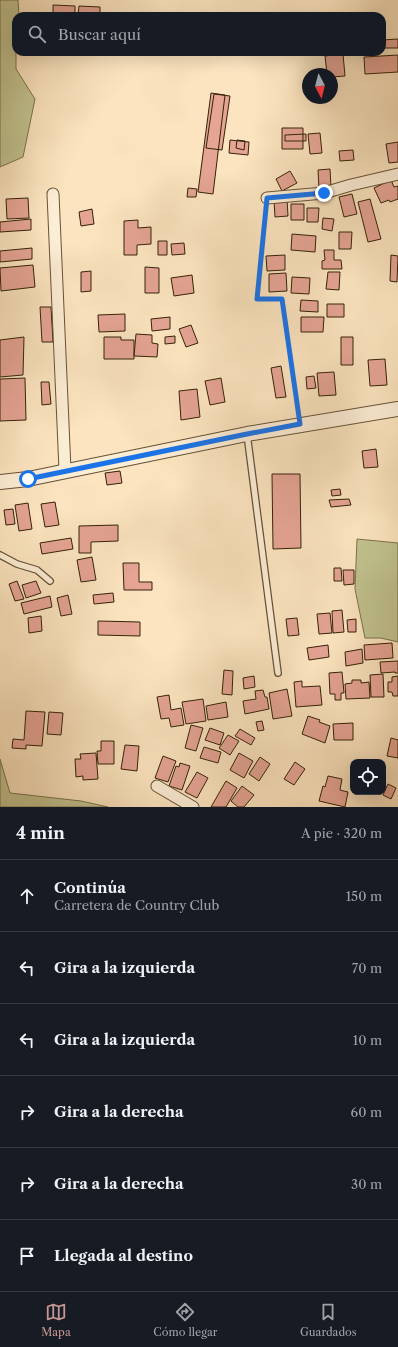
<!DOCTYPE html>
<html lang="es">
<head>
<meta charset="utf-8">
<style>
  :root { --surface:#171b24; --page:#242831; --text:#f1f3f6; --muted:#9ea1a6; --line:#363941; --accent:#c59692 }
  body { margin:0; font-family:"Libre Caslon Text",serif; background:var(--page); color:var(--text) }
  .controls { position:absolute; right:12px; bottom:12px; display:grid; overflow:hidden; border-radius:8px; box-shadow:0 4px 16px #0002 }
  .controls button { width:36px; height:36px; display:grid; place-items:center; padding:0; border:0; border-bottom:1px solid var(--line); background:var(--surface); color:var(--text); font:20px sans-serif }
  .compass { position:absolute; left:302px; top:68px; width:36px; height:36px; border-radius:50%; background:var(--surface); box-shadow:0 4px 16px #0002; rotate:173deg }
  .stop { position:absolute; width:12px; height:12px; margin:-9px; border:3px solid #1a73e8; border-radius:50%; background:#fff }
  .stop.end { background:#1a73e8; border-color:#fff; box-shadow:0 1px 4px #0008 }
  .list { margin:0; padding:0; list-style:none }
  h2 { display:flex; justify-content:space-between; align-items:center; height:52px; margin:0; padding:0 16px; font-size:17px }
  h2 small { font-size:13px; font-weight:400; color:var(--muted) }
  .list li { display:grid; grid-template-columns:26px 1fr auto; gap:12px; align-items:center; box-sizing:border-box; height:72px; padding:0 16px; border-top:1px solid var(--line) }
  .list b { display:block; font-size:15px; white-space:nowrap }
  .list p { margin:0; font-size:13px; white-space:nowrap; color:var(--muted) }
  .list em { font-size:13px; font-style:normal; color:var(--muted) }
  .icon { flex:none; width:22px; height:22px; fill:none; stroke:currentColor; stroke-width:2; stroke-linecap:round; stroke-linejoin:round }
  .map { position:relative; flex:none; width:398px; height:807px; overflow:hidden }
  .search { position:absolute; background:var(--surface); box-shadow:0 4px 16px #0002; left:12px; right:12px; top:12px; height:44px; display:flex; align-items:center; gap:10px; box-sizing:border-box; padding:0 14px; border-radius:12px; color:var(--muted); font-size:15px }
  .sheet { height:484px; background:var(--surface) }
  nav { display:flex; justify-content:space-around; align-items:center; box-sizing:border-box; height:56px; border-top:1px solid var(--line); background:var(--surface); font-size:11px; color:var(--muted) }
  nav a { display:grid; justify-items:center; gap:2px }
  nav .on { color:var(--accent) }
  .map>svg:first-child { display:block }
</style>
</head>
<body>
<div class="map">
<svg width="398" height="807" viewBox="0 0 398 807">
  <rect width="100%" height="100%" fill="#fbe4bf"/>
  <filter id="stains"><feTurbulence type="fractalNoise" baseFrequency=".005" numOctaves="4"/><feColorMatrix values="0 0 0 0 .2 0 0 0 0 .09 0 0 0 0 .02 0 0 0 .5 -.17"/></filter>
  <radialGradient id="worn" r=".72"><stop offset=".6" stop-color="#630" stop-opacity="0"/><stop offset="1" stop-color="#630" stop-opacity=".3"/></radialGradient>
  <path fill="#c1c390" stroke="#7a724c" d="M 0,0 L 18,0 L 19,16 L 16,16 L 16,69 L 35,99 L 23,157 L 0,167 Z
    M 357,539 L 398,543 L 398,642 L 381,638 L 365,638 L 355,589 Z
    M 0,759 L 10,793 L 81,801 L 108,807 L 0,807 Z"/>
  <path fill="#e5a494" stroke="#342209" d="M 53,5 L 75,6 L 75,16 L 53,16 Z
    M 79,6 L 100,7 L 100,16 L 78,16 Z
    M 398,39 L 398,48 L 382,48 L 382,40 Z
    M 343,54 L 345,76 L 332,77 L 332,74 L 327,74 L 325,56 Z
    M 398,55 L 398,72 L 365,74 L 364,57 Z
    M 211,93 L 225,95 L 213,194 L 198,192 Z
    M 214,94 L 230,96 L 222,150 L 206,148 Z
    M 282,128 L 303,128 L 303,149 L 282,149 Z
    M 320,133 L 322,153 L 310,154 L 308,134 Z
    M 306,134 L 306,141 L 285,141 L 285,135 Z
    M 230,140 L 249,142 L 248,155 L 229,153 Z
    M 237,140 L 245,141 L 244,150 L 236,148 Z
    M 398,142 L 398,162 L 389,163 L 386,144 Z
    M 353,150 L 354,160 L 340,161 L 339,151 Z
    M 330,169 L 331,187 L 319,188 L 318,170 Z
    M 290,171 L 297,183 L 282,191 L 276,179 Z
    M 391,180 L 394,187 L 398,186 L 398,199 L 390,202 L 389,200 L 381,203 L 374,188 Z
    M 188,188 L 197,189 L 196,197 L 187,197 Z
    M 352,194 L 357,214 L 344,217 L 339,197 Z
    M 28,198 L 29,218 L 7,219 L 6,199 Z
    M 287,199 L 288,216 L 275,217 L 274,200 Z
    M 370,199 L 381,239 L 368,242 L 358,202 Z
    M 291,204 L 304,204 L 304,220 L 291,220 Z
    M 307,208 L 319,208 L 318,222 L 307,222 Z
    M 92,209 L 94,224 L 81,226 L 79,212 Z
    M 323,218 L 334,219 L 332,231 L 322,229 Z
    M 31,219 L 31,230 L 0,232 L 0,222 Z
    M 138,220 L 138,228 L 151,227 L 151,244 L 137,245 L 137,255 L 124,255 L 124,221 Z
    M 339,232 L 352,232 L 351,249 L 339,249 Z
    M 292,234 L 316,236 L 315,252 L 291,250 Z
    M 158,241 L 167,241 L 167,255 L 158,255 Z
    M 184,243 L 185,254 L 172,255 L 171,244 Z
    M 32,248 L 32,259 L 0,262 L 0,251 Z
    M 324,250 L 334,250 L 334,260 L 341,260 L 342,269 L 322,269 L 322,261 L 325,260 Z
    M 285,255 L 285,270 L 267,271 L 266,256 Z
    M 391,255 L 398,256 L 397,282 L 390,281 Z
    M 33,265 L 35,287 L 1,291 L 0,268 Z
    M 145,267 L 159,268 L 159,293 L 145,293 Z
    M 91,271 L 91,291 L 81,292 L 81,272 Z
    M 328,272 L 340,272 L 339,290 L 326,289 Z
    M 286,273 L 287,291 L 269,292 L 269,274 Z
    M 192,275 L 194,293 L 174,296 L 171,278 Z
    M 292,277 L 310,278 L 309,294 L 291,293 Z
    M 301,300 L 318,301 L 318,312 L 300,311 Z
    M 327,304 L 344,304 L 344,317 L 327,317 Z
    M 40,307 L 51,307 L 53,342 L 42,342 Z
    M 125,314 L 125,331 L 99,332 L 98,315 Z
    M 170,317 L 170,329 L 152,331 L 151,319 Z
    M 301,317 L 324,317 L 323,332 L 301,332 Z
    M 191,325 L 198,343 L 186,347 L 179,329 Z
    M 136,334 L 152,335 L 152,343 L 158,344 L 157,357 L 134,356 Z
    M 175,336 L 175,343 L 165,344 L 165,337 Z
    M 24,337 L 23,375 L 0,377 L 0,340 Z
    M 104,337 L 121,337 L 121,340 L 134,340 L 134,359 L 104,359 Z
    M 341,337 L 353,337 L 353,365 L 341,365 Z
    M 385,359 L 387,385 L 370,386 L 368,360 Z
    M 281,366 L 286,397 L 276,398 L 271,368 Z
    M 334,372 L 336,395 L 319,396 L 317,373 Z
    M 314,376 L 316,388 L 307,389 L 306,377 Z
    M 25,378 L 26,420 L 0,421 L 0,379 Z
    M 221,378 L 225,402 L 210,405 L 205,381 Z
    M 41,382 L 49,382 L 51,404 L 42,405 Z
    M 197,389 L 200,417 L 181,420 L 179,391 Z
    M 376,449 L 378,467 L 364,468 L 362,451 Z
    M 120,471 L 122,483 L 107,485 L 105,473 Z
    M 272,474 L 300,474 L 301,548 L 273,549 Z
    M 340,489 L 341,495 L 332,496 L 331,490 Z
    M 349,499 L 351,505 L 331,507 L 329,500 Z
    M 55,502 L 59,525 L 45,527 L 41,504 Z
    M 28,503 L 32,529 L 19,531 L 15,505 Z
    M 13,509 L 15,524 L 6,525 L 4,510 Z
    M 118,525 L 118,541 L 91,542 L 91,553 L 79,553 L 79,526 Z
    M 71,538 L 73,549 L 42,554 L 40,543 Z
    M 92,557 L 96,580 L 81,582 L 77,560 Z
    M 123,563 L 139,563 L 139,582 L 152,582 L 152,590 L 124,590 Z
    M 334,568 L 341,568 L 342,581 L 334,581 Z
    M 343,570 L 354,570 L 354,584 L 344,585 Z
    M 17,581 L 24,599 L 15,601 L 9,584 Z
    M 36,581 L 41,593 L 26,598 L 22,585 Z
    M 113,593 L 114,602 L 94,604 L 93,595 Z
    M 68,595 L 72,614 L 61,616 L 57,598 Z
    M 50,596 L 52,607 L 24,614 L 21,603 Z
    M 342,610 L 344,632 L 333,633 L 332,611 Z
    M 330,613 L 332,633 L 319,634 L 317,614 Z
    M 41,616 L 42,631 L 29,633 L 28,618 Z
    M 297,618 L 299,635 L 288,636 L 286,619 Z
    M 356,619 L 356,632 L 348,632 L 347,620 Z
    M 98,621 L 140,622 L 140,636 L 98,635 Z
    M 392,643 L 393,658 L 365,660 L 364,645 Z
    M 328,645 L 329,657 L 309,660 L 307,648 Z
    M 362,649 L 363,663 L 346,666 L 345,652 Z
    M 398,661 L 398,673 L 395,673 L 395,672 L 381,673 L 380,662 Z
    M 224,670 L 233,671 L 232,695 L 222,694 Z
    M 342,672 L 344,693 L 341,693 L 341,700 L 335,700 L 335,694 L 330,694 L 329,673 Z
    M 383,674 L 384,697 L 371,697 L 370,675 Z
    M 254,676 L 255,687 L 244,689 L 243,678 Z
    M 398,676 L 398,696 L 393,696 L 392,692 L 388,692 L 388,682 L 392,682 L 392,677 Z
    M 352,680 L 361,680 L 361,683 L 369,682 L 370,698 L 346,699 L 345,684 L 352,683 Z
    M 302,681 L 302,687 L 320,686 L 322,705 L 296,707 L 294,682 Z
    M 287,689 L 292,716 L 273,719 L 269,693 Z
    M 263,690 L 265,697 L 267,697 L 269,709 L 245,714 L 243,701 L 256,699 L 255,691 Z
    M 169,695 L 171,710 L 181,708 L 184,725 L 171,727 L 169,718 L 161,719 L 157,697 Z
    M 203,699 L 206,721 L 186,724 L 182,702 Z
    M 226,702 L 228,717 L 208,720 L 206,706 Z
    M 26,711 L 45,712 L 42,746 L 26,745 L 26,749 L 12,748 L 13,739 L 24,740 Z
    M 49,712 L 63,713 L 61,735 L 47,734 Z
    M 308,716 L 320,720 L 319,722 L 330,726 L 325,743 L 302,734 Z
    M 262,721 L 264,730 L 258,731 L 256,722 Z
    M 353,723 L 353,740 L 334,740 L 333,724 Z
    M 191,725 L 203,728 L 196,751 L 185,748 Z
    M 210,728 L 224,733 L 220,745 L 205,740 Z
    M 240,729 L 255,738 L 251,745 L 235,736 Z
    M 228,735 L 239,741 L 230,755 L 219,748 Z
    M 391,738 L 398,740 L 398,758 L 387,756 Z
    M 101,741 L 114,741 L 114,764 L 98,764 L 97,751 L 101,751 Z
    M 125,745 L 139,746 L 137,771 L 121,769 Z
    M 204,747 L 221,752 L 218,763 L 200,758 Z
    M 96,753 L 98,779 L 83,780 L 83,776 L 76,777 L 75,759 L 81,759 L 80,754 Z
    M 239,753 L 253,761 L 244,778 L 230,770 Z
    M 163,756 L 176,761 L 168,782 L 155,778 Z
    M 260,757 L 270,764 L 259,781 L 249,774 Z
    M 295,762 L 305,769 L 294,785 L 284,779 Z
    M 180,763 L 190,766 L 182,790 L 169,786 L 176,766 L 179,767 Z
    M 197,772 L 208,778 L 197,798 L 185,792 Z
    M 328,776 L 342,779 L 340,790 L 348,792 L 345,807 L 319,801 L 323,786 L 325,787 Z
    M 226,781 L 237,788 L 226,807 L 211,807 Z
    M 388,784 L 396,788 L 391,799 L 383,795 Z
    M 242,786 L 254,795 L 244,807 L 238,807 L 231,801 Z"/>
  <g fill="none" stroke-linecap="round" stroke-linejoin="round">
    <defs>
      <path id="service" d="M 247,434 L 278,673
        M 0,555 L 17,564 L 37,570 L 50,581"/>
      <path id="minor" d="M 53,194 L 65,470
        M 267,198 L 324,193 L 351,185 L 398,174
        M 157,786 L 193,807"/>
      <path id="tertiary" d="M 0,482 L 28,479 L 247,434 L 398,409"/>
    </defs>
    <use href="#service" stroke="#665236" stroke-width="8"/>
    <use href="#minor" stroke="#665236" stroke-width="13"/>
    <use href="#tertiary" stroke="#665236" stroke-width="16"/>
    <path stroke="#342209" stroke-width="2" stroke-dasharray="1 2" stroke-linecap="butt" d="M 266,208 L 257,299 L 282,299 L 298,413"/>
    <use href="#service" stroke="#fcedd5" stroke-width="5.5"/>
    <use href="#minor" stroke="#fcedd5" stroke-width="11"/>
    <use href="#tertiary" stroke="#fcedd5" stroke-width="14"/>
  </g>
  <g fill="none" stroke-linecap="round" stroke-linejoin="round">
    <path stroke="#1a73e8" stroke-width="5" d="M 28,479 L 247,434 L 300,424 L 282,299 L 257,299 L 267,198 L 324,193"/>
  </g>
  <rect width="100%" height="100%" filter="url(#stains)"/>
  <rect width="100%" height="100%" fill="url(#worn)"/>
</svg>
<div class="controls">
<button><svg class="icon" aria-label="locate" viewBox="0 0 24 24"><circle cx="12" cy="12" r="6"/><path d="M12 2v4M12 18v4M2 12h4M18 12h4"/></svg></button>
</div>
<svg class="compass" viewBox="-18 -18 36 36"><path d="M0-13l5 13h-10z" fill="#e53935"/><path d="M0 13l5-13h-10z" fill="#9ea1a6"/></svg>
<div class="stop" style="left:28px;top:479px"></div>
<div class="stop end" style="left:324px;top:193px"></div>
<div class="search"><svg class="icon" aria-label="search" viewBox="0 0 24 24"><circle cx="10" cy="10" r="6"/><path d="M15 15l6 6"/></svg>Buscar aquí</div>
</div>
<section class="sheet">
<h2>4 min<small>A pie · 320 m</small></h2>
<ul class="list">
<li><svg class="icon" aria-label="ahead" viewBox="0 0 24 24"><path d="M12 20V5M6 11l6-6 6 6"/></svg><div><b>Continúa</b><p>Carretera de Country Club</p></div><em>150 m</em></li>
<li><svg class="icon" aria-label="left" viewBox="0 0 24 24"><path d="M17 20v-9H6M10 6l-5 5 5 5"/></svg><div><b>Gira a la izquierda</b></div><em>70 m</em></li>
<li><svg class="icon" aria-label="left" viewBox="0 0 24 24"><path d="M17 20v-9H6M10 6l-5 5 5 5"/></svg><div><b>Gira a la izquierda</b></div><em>10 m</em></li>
<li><svg class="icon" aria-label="right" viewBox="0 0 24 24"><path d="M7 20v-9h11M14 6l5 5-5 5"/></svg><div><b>Gira a la derecha</b></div><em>60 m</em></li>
<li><svg class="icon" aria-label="right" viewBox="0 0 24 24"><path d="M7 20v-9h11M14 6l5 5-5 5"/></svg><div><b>Gira a la derecha</b></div><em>30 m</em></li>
<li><svg class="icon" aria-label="arrive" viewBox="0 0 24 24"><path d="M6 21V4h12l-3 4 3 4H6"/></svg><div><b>Llegada al destino</b></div></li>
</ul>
</section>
<nav>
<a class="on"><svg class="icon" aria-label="map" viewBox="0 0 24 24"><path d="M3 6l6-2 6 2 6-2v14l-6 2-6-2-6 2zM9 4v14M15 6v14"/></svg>Mapa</a>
<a><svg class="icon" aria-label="directions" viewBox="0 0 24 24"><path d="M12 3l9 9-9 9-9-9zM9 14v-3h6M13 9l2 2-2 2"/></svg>Cómo llegar</a>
<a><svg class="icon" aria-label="saved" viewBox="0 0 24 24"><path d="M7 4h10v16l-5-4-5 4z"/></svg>Guardados</a>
</nav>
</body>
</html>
